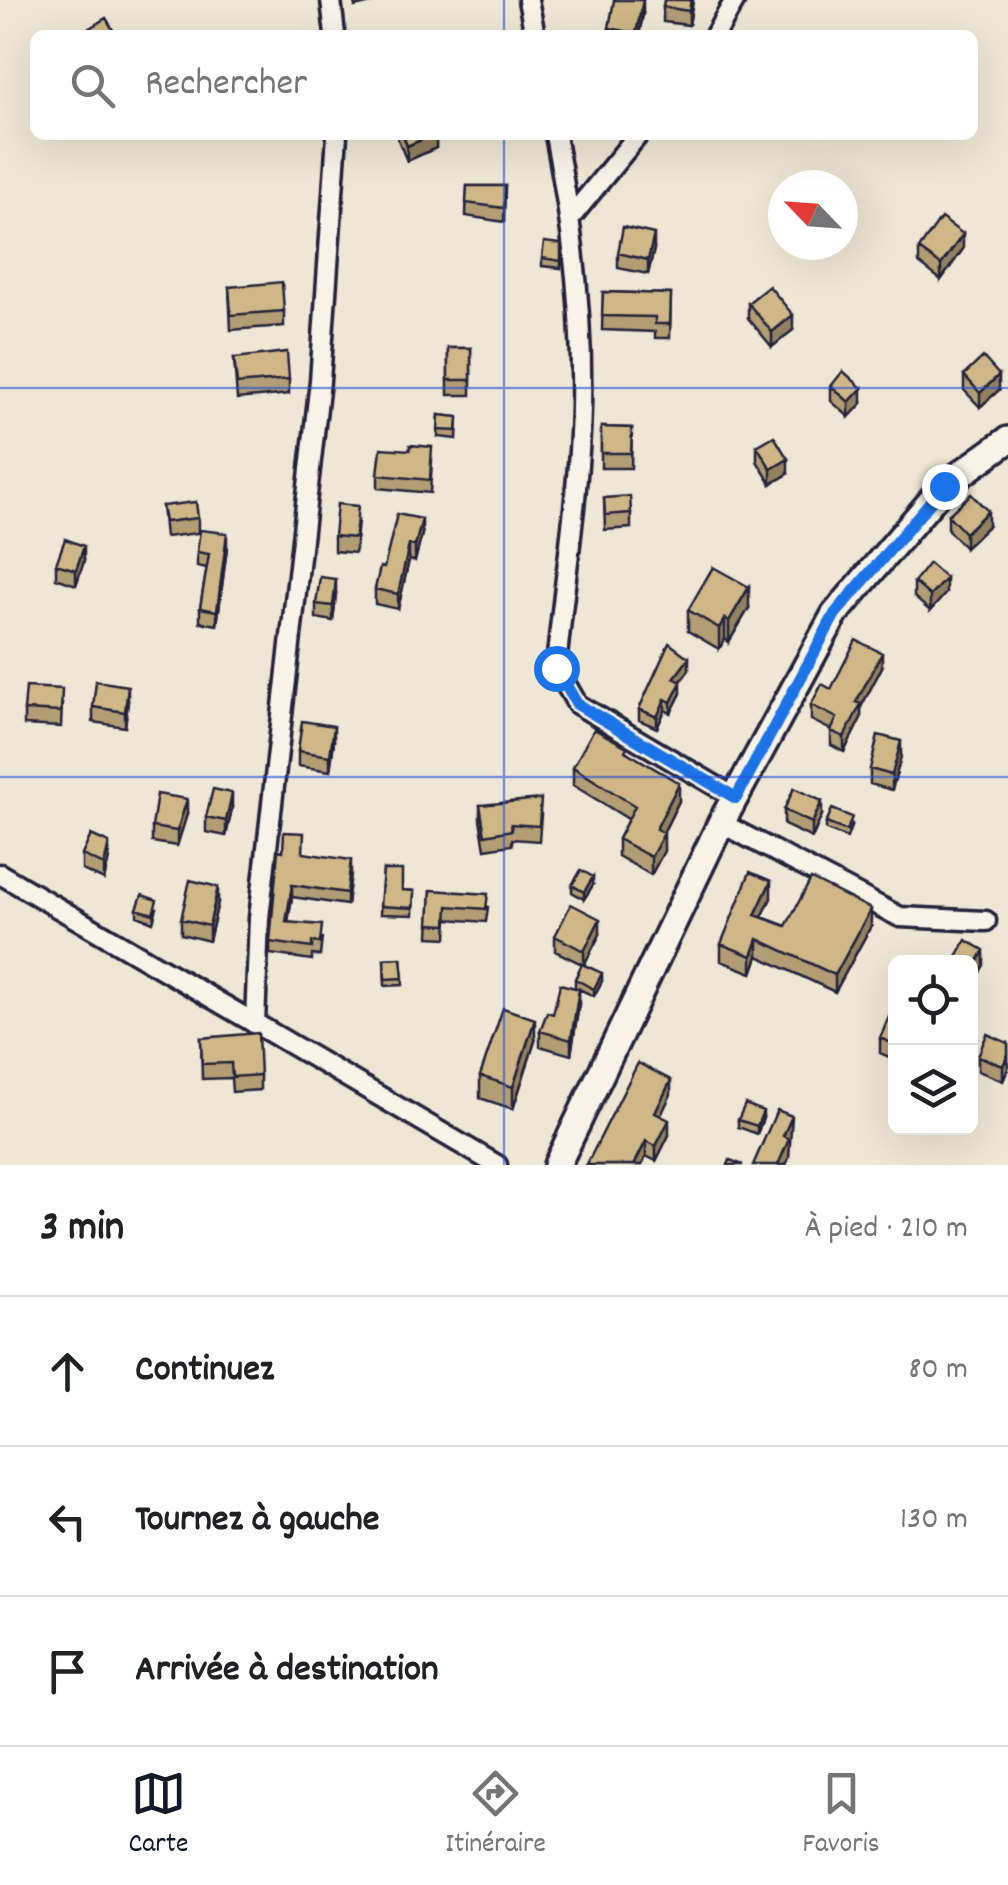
<!DOCTYPE html>
<html lang="fr">
<head>
<meta charset="utf-8">
<style>
  :root { --surface:#fff; --page:#f2f2f2; --text:#202124; --muted:#757577; --line:#e0e0e0; --accent:#111827 }
  body { margin:0; font-family:Dekko,sans-serif; background:var(--page); color:var(--text) }
  .controls { position:absolute; right:30px; bottom:30px; display:grid; overflow:hidden; border-radius:15px; box-shadow:0 10px 40px #0002 }
  .controls button { width:90px; height:90px; display:grid; place-items:center; padding:0; border:0; border-bottom:2px solid var(--line); background:var(--surface); color:var(--text); font:50px sans-serif }
  .compass { position:absolute; left:768px; top:170px; width:90px; height:90px; border-radius:50%; background:var(--surface); box-shadow:0 10px 40px #0002; rotate:295deg }
  .stop { position:absolute; width:30px; height:30px; margin:-22px; border:8px solid #1a73e8; border-radius:50%; background:#fff }
  .stop.end { background:#1a73e8; border-color:#fff; box-shadow:0 2px 10px #0008 }
  .list { margin:0; padding:0; list-style:none }
  h2 { display:flex; justify-content:space-between; align-items:center; height:130px; margin:0; padding:0 40px; font-size:42px }
  h2 small { font-size:32px; font-weight:400; color:var(--muted) }
  .list li { display:grid; grid-template-columns:65px 1fr auto; gap:30px; align-items:center; box-sizing:border-box; height:150px; padding:0 40px; border-top:2px solid var(--line) }
  .list b { display:block; font-size:38px; white-space:nowrap }
  .list em { font-size:32px; font-style:normal; color:var(--muted) }
  .icon { flex:none; width:55px; height:55px; fill:none; stroke:currentColor; stroke-width:2; stroke-linecap:round; stroke-linejoin:round }
  .map { position:relative; flex:none; width:1008px; height:1165px; overflow:hidden }
  .search { position:absolute; background:var(--surface); box-shadow:0 10px 40px #0002; left:30px; right:30px; top:30px; height:110px; display:flex; align-items:center; gap:25px; box-sizing:border-box; padding:0 35px; border-radius:15px; color:var(--muted); font-size:38px }
  .sheet { height:580px; background:var(--surface) }
  nav { display:flex; justify-content:space-around; align-items:center; box-sizing:border-box; height:140px; border-top:2px solid var(--line); background:var(--surface); font-size:28px; color:var(--muted) }
  nav a { display:grid; justify-items:center; gap:5px }
  nav .on { color:var(--accent) }
  .map>svg:first-child { display:block }
</style>
</head>
<body>
<div class="map">
<svg width="1008" height="1165" viewBox="0 0 1008 1165">
  <rect width="100%" height="100%" fill="#efe7d5"/>
  <filter id="ink" filterUnits="userSpaceOnUse"><feTurbulence type="fractalNoise" baseFrequency=".01" numOctaves="2"/><feDisplacementMap in="SourceGraphic" scale="20" xChannelSelector="R" yChannelSelector="G"/><feConvolveMatrix kernelMatrix="1 2 1 2 8 2 1 2 1" color-interpolation-filters="sRGB"/></filter>
  <g filter="url(#ink)">
    <g fill="none" stroke-linecap="round" stroke-linejoin="round">
      <defs>
        <path id="street" d="M 331,0 L 335,35
          M 528,0 L 535,35
          M 715,35 L 735,0
          M 555,135 C 573,226 583,316 581,408 C 579,494 564,582 556,667 L 577,704 L 736,798
          M 571,217 L 638,135
          M 721,823 L 900,917 L 986,921
          M 0,874 L 497,1165
          M 255,1024 L 259,918 L 320,381 L 337,135"/>
        <path id="secondary" d="M 557,1165 L 721,823 L 835,614 L 944,486 L 1008,440"/>
      </defs>
      <use href="#street" stroke="#22223b" stroke-width="25"/>
      <use href="#secondary" stroke="#22223b" stroke-width="32"/>
      <use href="#street" stroke="#f7f3e8" stroke-width="18"/>
      <use href="#secondary" stroke="#f7f3e8" stroke-width="25"/>
    </g>
    <path fill="#b39d74" stroke="#22223b" stroke-width="2.5" d="M 693,0 L 689,25 L 663,22 L 663,7 Z
      M 643,14 L 639,35 L 609,35 L 609,28 Z
      M 396,135 L 436,135 L 436,148 L 407,161 Z
      M 467,186 L 505,186 L 504,222 L 466,216 Z
      M 561,244 L 561,268 L 542,266 L 542,258 Z
      M 654,249 L 648,274 L 618,268 L 618,253 Z
      M 919,249 L 963,249 L 941,280 L 919,263 Z
      M 229,287 L 284,311 L 284,326 L 231,330 Z
      M 603,292 L 671,294 L 670,338 L 655,338 L 655,332 L 602,330 Z
      M 748,303 L 793,330 L 772,347 L 748,318 Z
      M 448,348 L 471,348 L 471,395 L 448,395 Z
      M 234,358 L 289,379 L 289,394 L 237,399 Z
      M 964,375 L 999,390 L 980,407 L 964,390 Z
      M 831,386 L 862,403 L 849,417 L 831,401 Z
      M 439,415 L 458,417 L 457,439 L 438,437 Z
      M 601,427 L 632,428 L 631,468 L 601,468 Z
      M 757,446 L 788,474 L 771,484 L 757,461 Z
      M 432,460 L 430,493 L 378,488 L 378,475 Z
      M 604,498 L 631,513 L 631,528 L 605,530 Z
      M 162,506 L 198,518 L 198,533 L 165,537 Z
      M 948,515 L 988,526 L 965,548 L 948,530 Z
      M 358,521 L 355,553 L 334,551 L 334,536 Z
      M 422,534 L 415,561 L 409,560 L 398,609 L 375,604 L 375,589 L 384,568 Z
      M 227,547 L 217,625 L 200,622 L 200,608 L 207,568 L 197,566 L 197,552 Z
      M 84,561 L 76,585 L 56,578 L 56,564 Z
      M 914,582 L 946,593 L 930,611 L 914,597 Z
      M 336,594 L 333,621 L 316,618 L 316,604 Z
      M 749,608 L 729,642 L 725,639 L 719,649 L 688,631 L 688,610 Z
      M 882,667 L 861,707 L 861,718 L 844,752 L 831,745 L 831,730 L 811,720 L 811,705 L 831,689 Z
      M 689,670 L 680,681 L 681,693 L 671,713 L 665,710 L 657,728 L 639,720 L 639,709 Z
      M 128,701 L 125,727 L 93,722 L 93,707 Z
      M 62,704 L 61,727 L 24,725 L 24,710 Z
      M 334,741 L 330,771 L 298,766 L 298,751 Z
      M 627,752 L 679,801 L 663,833 L 664,851 L 651,875 L 618,856 L 618,839 L 628,819 L 573,785 L 573,767 Z
      M 901,756 L 892,790 L 870,784 L 870,769 Z
      M 480,805 L 541,814 L 539,841 L 512,839 L 512,845 L 485,849 L 480,820 Z
      M 232,808 L 226,836 L 206,832 L 206,817 Z
      M 784,810 L 822,815 L 812,838 L 784,825 Z
      M 187,814 L 177,846 L 152,842 L 152,827 Z
      M 826,823 L 852,824 L 847,838 L 826,830 Z
      M 304,853 L 351,873 L 347,905 L 292,897 L 288,922 L 322,938 L 320,956 L 312,955 L 312,960 L 270,954 L 270,942 Z
      M 82,855 L 109,858 L 104,880 L 82,870 Z
      M 383,870 L 402,890 L 414,891 L 413,915 L 380,914 Z
      M 572,885 L 593,885 L 584,899 L 572,892 Z
      M 431,890 L 488,907 L 486,922 L 448,919 L 447,938 L 429,937 Z
      M 771,898 L 762,917 L 786,926 L 871,926 L 835,992 L 758,956 L 752,973 L 721,961 L 721,944 Z
      M 218,902 L 209,941 L 181,934 L 181,919 Z
      M 157,908 L 153,922 L 137,916 L 137,909 Z
      M 600,934 L 584,965 L 602,981 L 594,996 L 579,989 L 579,1004 L 571,1055 L 540,1046 L 540,1031 L 553,1014 L 578,988 L 575,987 L 575,979 L 582,964 L 555,951 L 555,936 Z
      M 401,958 L 403,985 L 385,986 L 384,959 Z
      M 896,1011 L 896,1060 L 880,1053 L 880,1038 Z
      M 201,1038 L 260,1075 L 260,1090 L 232,1092 L 231,1078 L 202,1079 Z
      M 535,1041 L 513,1109 L 480,1098 L 480,1076 Z
      M 1008,1043 L 1008,1069 L 1003,1081 L 978,1071 L 978,1056 Z
      M 671,1094 L 660,1116 L 669,1135 L 656,1161 L 646,1156 L 642,1165 L 587,1165 Z
      M 763,1118 L 757,1134 L 738,1127 L 738,1120 Z"/>
    <path fill="#92805e" stroke="#22223b" stroke-width="2.5" d="M 355,0 L 384,0 L 355,7 Z
      M 643,0 L 643,14 L 639,35 L 636,35 Z
      M 691,0 L 693,0 L 689,25 L 689,11 Z
      M 432,135 L 436,135 L 436,148 L 407,161 L 407,146 Z
      M 654,234 L 654,249 L 648,274 L 648,260 Z
      M 963,234 L 963,249 L 941,280 L 941,265 Z
      M 793,315 L 793,330 L 772,347 L 772,332 Z
      M 999,375 L 999,390 L 980,407 L 980,393 Z
      M 862,388 L 862,403 L 849,417 L 849,402 Z
      M 788,459 L 788,474 L 771,484 L 771,469 Z
      M 988,511 L 988,526 L 965,548 L 965,533 Z
      M 422,519 L 422,534 L 415,561 L 415,546 Z
      M 227,533 L 227,547 L 217,625 L 217,611 Z
      M 409,545 L 409,560 L 398,609 L 398,594 Z
      M 84,546 L 84,561 L 76,585 L 76,570 Z
      M 946,578 L 946,593 L 930,611 L 930,596 Z
      M 336,579 L 336,594 L 333,621 L 333,606 Z
      M 749,587 L 749,608 L 729,642 L 729,621 Z
      M 725,618 L 725,639 L 719,649 L 719,628 Z
      M 882,653 L 882,667 L 861,707 L 861,718 L 844,752 L 844,737 L 856,702 Z
      M 689,658 L 689,670 L 674,690 L 674,678 Z
      M 681,682 L 681,693 L 671,713 L 671,702 Z
      M 128,686 L 128,701 L 125,727 L 125,712 Z
      M 665,699 L 665,710 L 657,728 L 657,717 Z
      M 334,726 L 334,741 L 330,771 L 330,756 Z
      M 901,741 L 901,756 L 892,790 L 892,775 Z
      M 679,783 L 679,801 L 656,847 L 656,829 Z
      M 232,793 L 232,808 L 226,836 L 226,821 Z
      M 187,799 L 187,814 L 177,846 L 177,831 Z
      M 822,801 L 822,815 L 812,838 L 812,823 Z
      M 664,833 L 664,851 L 651,875 L 651,857 Z
      M 109,843 L 109,858 L 104,880 L 104,865 Z
      M 351,860 L 351,873 L 347,905 L 347,893 Z
      M 593,877 L 593,885 L 584,899 L 584,892 Z
      M 771,881 L 771,898 L 755,932 L 755,915 Z
      M 292,885 L 292,897 L 286,934 L 286,922 Z
      M 218,887 L 218,902 L 209,941 L 209,926 Z
      M 871,909 L 871,926 L 835,992 L 835,975 Z
      M 600,919 L 600,934 L 584,965 L 584,951 Z
      M 758,939 L 758,956 L 752,973 L 752,956 Z
      M 984,950 L 984,965 L 970,991 L 970,976 Z
      M 602,973 L 602,981 L 594,996 L 594,989 Z
      M 579,989 L 579,1004 L 571,1055 L 571,1040 Z
      M 535,1019 L 535,1041 L 513,1109 L 513,1087 Z
      M 1008,1054 L 1008,1069 L 1003,1081 L 1003,1066 Z
      M 671,1080 L 671,1094 L 655,1128 L 655,1113 Z
      M 763,1111 L 763,1118 L 757,1134 L 757,1126 Z
      M 792,1116 L 789,1158 L 786,1165 L 778,1165 L 783,1136 Z
      M 669,1120 L 669,1135 L 656,1161 L 656,1146 Z
      M 646,1141 L 646,1156 L 642,1165 L 634,1165 Z"/>
    <path fill="#d0b787" stroke="#22223b" stroke-width="2.5" d="M 614,0 L 643,0 L 636,33 L 609,28 Z
      M 664,0 L 691,0 L 689,11 L 663,7 Z
      M 106,18 L 116,35 L 78,35 Z
      M 403,135 L 432,135 L 407,146 Z
      M 467,186 L 505,186 L 504,208 L 466,203 Z
      M 941,218 L 963,234 L 941,265 L 919,249 Z
      M 623,227 L 654,234 L 648,260 L 618,253 Z
      M 544,242 L 561,244 L 561,261 L 542,258 Z
      M 282,282 L 284,311 L 231,315 L 229,287 Z
      M 769,286 L 793,315 L 772,332 L 748,303 Z
      M 603,292 L 671,294 L 670,324 L 655,324 L 655,317 L 602,316 Z
      M 448,348 L 471,348 L 471,380 L 448,380 Z
      M 287,352 L 289,379 L 237,384 L 234,358 Z
      M 983,357 L 999,375 L 980,393 L 964,375 Z
      M 843,371 L 862,388 L 849,402 L 831,386 Z
      M 439,415 L 458,417 L 457,431 L 438,430 Z
      M 601,427 L 632,428 L 631,453 L 601,453 Z
      M 774,436 L 788,459 L 771,469 L 757,446 Z
      M 410,445 L 432,447 L 430,480 L 378,475 L 381,448 L 410,450 Z
      M 971,494 L 988,511 L 965,533 L 948,515 Z
      M 630,496 L 631,513 L 605,515 L 604,498 Z
      M 196,502 L 198,518 L 165,522 L 162,506 Z
      M 337,504 L 358,506 L 355,538 L 334,536 Z
      M 397,514 L 422,519 L 415,546 L 409,545 L 398,594 L 375,589 L 380,567 L 384,568 Z
      M 200,530 L 227,533 L 217,611 L 200,608 L 209,554 L 197,552 Z
      M 65,539 L 84,546 L 76,570 L 56,564 Z
      M 929,563 L 946,578 L 930,596 L 914,582 Z
      M 713,567 L 749,587 L 729,621 L 725,618 L 719,628 L 688,610 Z
      M 320,577 L 336,579 L 333,606 L 316,604 Z
      M 856,640 L 882,653 L 856,702 L 861,704 L 844,737 L 831,731 L 837,718 L 811,705 L 822,684 L 831,689 Z
      M 669,643 L 689,658 L 674,678 L 681,682 L 671,702 L 665,699 L 657,717 L 639,709 Z
      M 96,681 L 128,686 L 125,712 L 93,707 Z
      M 26,687 L 62,689 L 61,712 L 24,710 Z
      M 302,721 L 334,726 L 330,756 L 298,751 Z
      M 594,729 L 627,747 L 625,751 L 679,783 L 656,829 L 664,833 L 651,857 L 618,839 L 635,806 L 573,767 Z
      M 878,735 L 901,741 L 892,775 L 870,769 Z
      M 794,788 L 822,801 L 812,823 L 784,810 Z
      M 213,789 L 232,793 L 226,821 L 206,817 Z
      M 157,794 L 187,799 L 177,831 L 152,827 Z
      M 541,799 L 539,826 L 511,824 L 512,830 L 485,835 L 480,805 Z
      M 832,809 L 852,817 L 847,831 L 826,823 Z
      M 284,832 L 304,833 L 303,853 L 351,860 L 347,893 L 292,885 L 286,922 L 322,925 L 320,943 L 312,942 L 312,948 L 270,942 L 278,850 L 283,851 Z
      M 91,835 L 109,843 L 104,865 L 82,855 Z
      M 383,870 L 402,870 L 402,890 L 414,891 L 413,908 L 380,906 Z
      M 581,870 L 593,877 L 584,892 L 572,885 Z
      M 750,872 L 771,881 L 755,915 L 786,926 L 811,879 L 871,909 L 835,975 L 758,939 L 752,956 L 721,944 Z
      M 190,880 L 218,887 L 209,926 L 181,919 Z
      M 431,890 L 488,894 L 486,909 L 448,906 L 447,925 L 429,924 Z
      M 142,895 L 157,900 L 153,914 L 137,909 Z
      M 571,904 L 600,919 L 584,951 L 555,936 Z
      M 966,940 L 984,950 L 970,976 L 970,962 L 954,962 Z
      M 401,958 L 403,978 L 385,979 L 384,959 Z
      M 582,964 L 602,973 L 594,989 L 575,979 Z
      M 560,984 L 579,989 L 571,1040 L 540,1031 L 547,1012 L 553,1014 Z
      M 503,1008 L 535,1019 L 513,1087 L 480,1076 Z
      M 892,1010 L 896,1011 L 896,1045 L 880,1038 Z
      M 258,1033 L 260,1075 L 232,1077 L 231,1063 L 202,1064 L 201,1038 Z
      M 987,1034 L 1008,1043 L 1008,1054 L 1003,1066 L 978,1056 Z
      M 638,1063 L 671,1080 L 655,1113 L 669,1120 L 656,1146 L 646,1141 L 634,1165 L 590,1165 L 587,1164 Z
      M 745,1104 L 763,1111 L 757,1126 L 738,1120 Z
      M 777,1110 L 792,1116 L 783,1136 L 789,1139 L 778,1165 L 753,1165 Z
      M 730,1160 L 743,1165 L 728,1165 Z"/>
  </g>
  <g fill="none" stroke-linecap="round" stroke-linejoin="round" filter="url(#ink)">
    <path stroke="#1a73e8" stroke-width="12" d="M 556,668 L 577,704 L 736,798 L 835,614 L 944,486"/>
  </g>
  <path fill="none" stroke="#1d4ed8" stroke-width="2.5" stroke-opacity="0.55" d="M 504,0 L 504,35M 504,135 L 504,1165M 0,388 L 1008,388M 0,777 L 1008,777"/>
</svg>
<div class="controls">
<button><svg class="icon" aria-label="locate" viewBox="0 0 24 24"><circle cx="12" cy="12" r="6"/><path d="M12 2v4M12 18v4M2 12h4M18 12h4"/></svg></button>
<button><svg class="icon" aria-label="layers" viewBox="0 0 24 24"><path d="M12 4l9 5-9 5-9-5zM3 14l9 5 9-5"/></svg></button>
</div>
<svg class="compass" viewBox="-18 -18 36 36"><path d="M0-13l5 13h-10z" fill="#e53935"/><path d="M0 13l5-13h-10z" fill="#757577"/></svg>
<div class="stop" style="left:556px;top:668px"></div>
<div class="stop end" style="left:944px;top:486px"></div>
<div class="search"><svg class="icon" aria-label="search" viewBox="0 0 24 24"><circle cx="10" cy="10" r="6"/><path d="M15 15l6 6"/></svg>Rechercher</div>
</div>
<section class="sheet">
<h2>3 min<small>À pied · 210 m</small></h2>
<ul class="list">
<li><svg class="icon" aria-label="ahead" viewBox="0 0 24 24"><path d="M12 20V5M6 11l6-6 6 6"/></svg><div><b>Continuez</b></div><em>80 m</em></li>
<li><svg class="icon" aria-label="left" viewBox="0 0 24 24"><path d="M17 20v-9H6M10 6l-5 5 5 5"/></svg><div><b>Tournez à gauche</b></div><em>130 m</em></li>
<li><svg class="icon" aria-label="arrive" viewBox="0 0 24 24"><path d="M6 21V4h12l-3 4 3 4H6"/></svg><div><b>Arrivée à destination</b></div></li>
</ul>
</section>
<nav>
<a class="on"><svg class="icon" aria-label="map" viewBox="0 0 24 24"><path d="M3 6l6-2 6 2 6-2v14l-6 2-6-2-6 2zM9 4v14M15 6v14"/></svg>Carte</a>
<a><svg class="icon" aria-label="directions" viewBox="0 0 24 24"><path d="M12 3l9 9-9 9-9-9zM9 14v-3h6M13 9l2 2-2 2"/></svg>Itinéraire</a>
<a><svg class="icon" aria-label="saved" viewBox="0 0 24 24"><path d="M7 4h10v16l-5-4-5 4z"/></svg>Favoris</a>
</nav>
</body>
</html>
